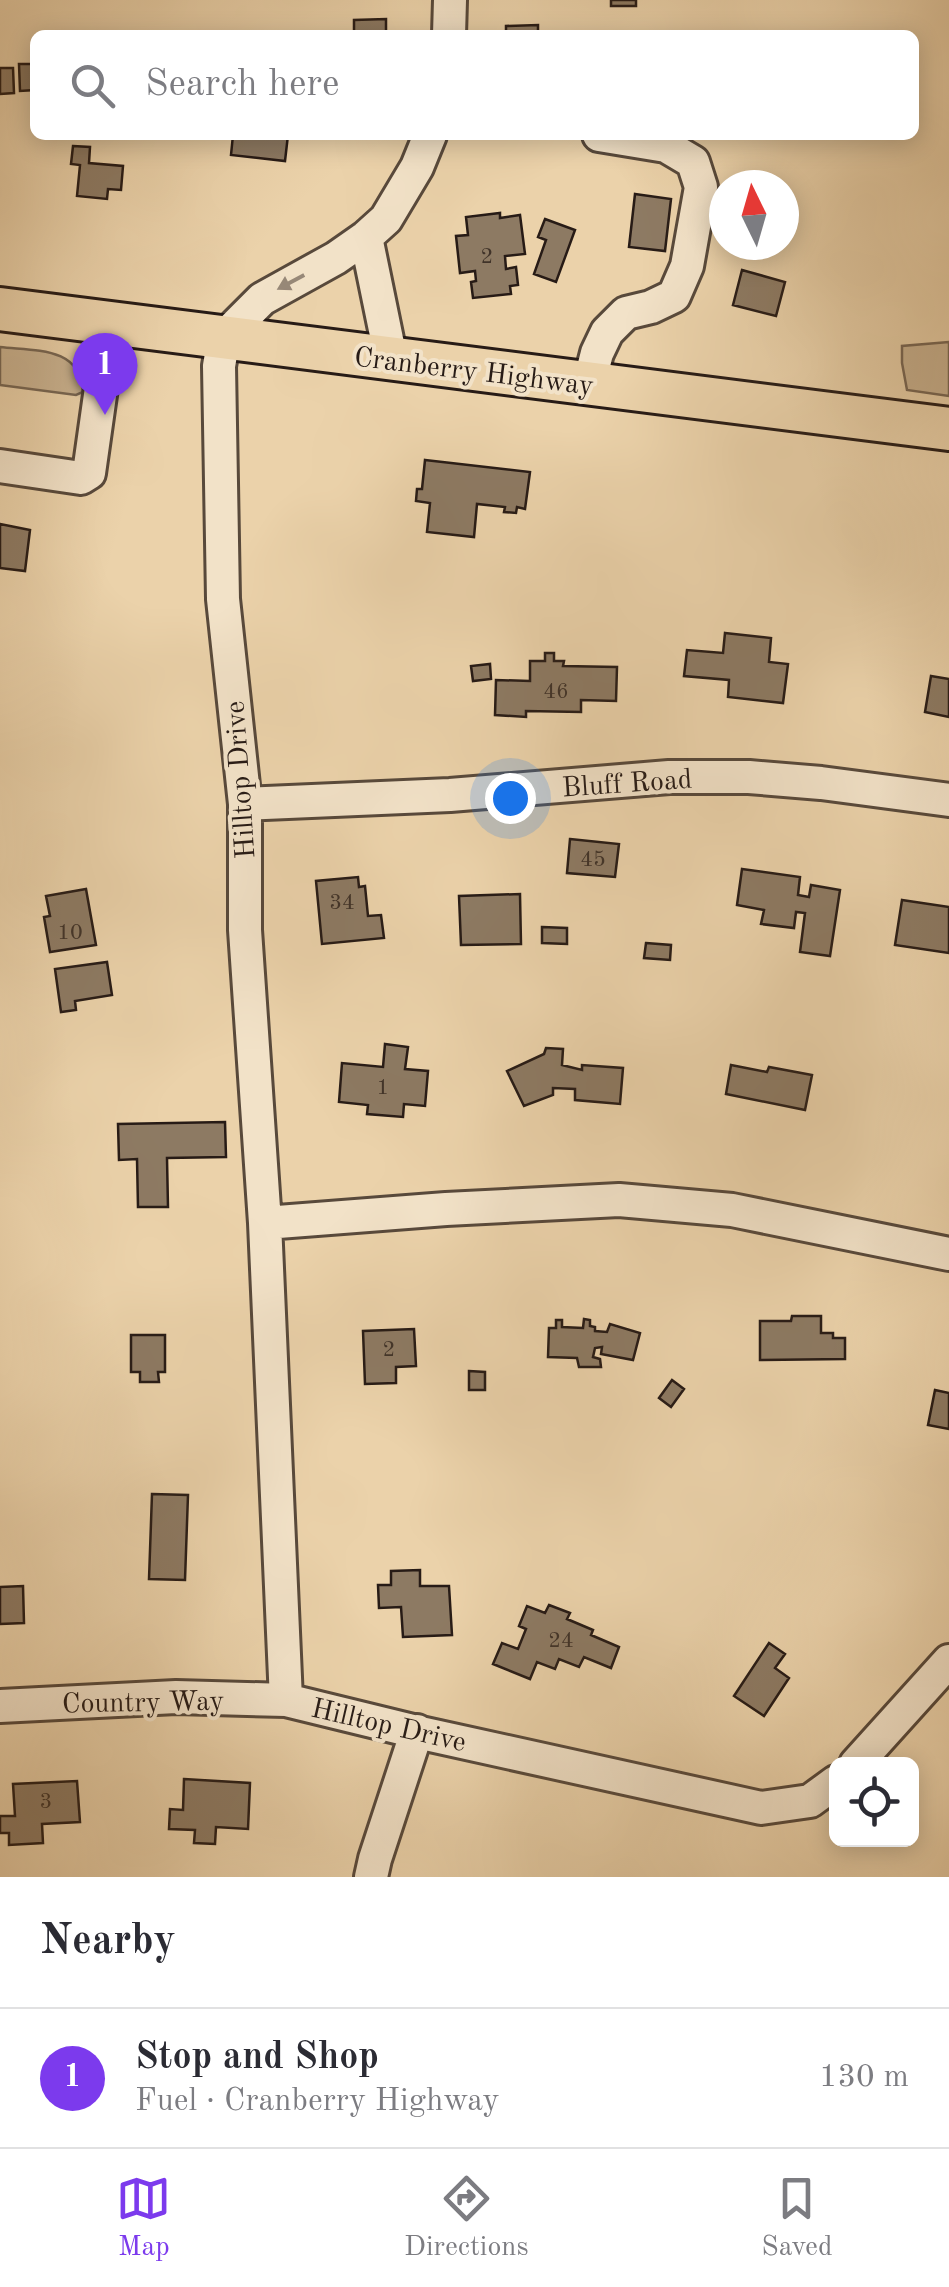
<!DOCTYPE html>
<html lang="en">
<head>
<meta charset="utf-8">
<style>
  :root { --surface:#fff; --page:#f2f2f3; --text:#2b2b33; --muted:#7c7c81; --line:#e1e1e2; --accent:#7c3aed }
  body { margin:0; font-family:"Old Standard TT",serif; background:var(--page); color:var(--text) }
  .controls { position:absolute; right:30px; bottom:30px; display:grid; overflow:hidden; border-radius:15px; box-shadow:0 5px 25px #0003 }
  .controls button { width:90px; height:90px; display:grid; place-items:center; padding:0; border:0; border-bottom:2px solid var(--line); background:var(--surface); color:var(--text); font:50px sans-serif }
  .compass { position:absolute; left:709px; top:170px; width:90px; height:90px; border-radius:50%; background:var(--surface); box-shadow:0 5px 25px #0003; rotate:355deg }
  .you { position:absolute; left:510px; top:798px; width:35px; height:35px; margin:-25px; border:8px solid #fff; border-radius:50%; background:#1a73e8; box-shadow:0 0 0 15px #1a73e833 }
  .badge { display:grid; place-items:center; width:65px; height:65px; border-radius:50%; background:var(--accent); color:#fff; font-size:32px; font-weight:700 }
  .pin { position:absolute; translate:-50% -82px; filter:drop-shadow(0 2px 5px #0008) }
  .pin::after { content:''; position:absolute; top:52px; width:35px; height:30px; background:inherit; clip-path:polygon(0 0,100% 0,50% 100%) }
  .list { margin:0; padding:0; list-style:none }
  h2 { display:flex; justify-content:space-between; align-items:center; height:130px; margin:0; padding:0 40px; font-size:42px }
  h2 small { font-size:32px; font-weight:400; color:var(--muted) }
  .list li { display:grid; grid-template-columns:65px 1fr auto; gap:30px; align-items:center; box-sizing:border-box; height:140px; padding:0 40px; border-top:2px solid var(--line) }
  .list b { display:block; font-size:38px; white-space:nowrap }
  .list p { margin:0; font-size:32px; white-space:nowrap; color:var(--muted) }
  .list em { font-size:32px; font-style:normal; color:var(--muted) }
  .icon { flex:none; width:55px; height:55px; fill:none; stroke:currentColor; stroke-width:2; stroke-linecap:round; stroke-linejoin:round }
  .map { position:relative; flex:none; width:949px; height:1877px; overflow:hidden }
  .search { position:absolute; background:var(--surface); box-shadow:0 5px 25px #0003; left:30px; right:30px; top:30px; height:110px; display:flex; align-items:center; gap:25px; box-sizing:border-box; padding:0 35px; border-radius:15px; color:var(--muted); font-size:38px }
  .sheet { height:270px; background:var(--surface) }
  nav { display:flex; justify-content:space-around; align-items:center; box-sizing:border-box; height:140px; border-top:2px solid var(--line); background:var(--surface); font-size:28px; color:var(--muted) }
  nav a { display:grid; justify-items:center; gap:5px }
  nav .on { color:var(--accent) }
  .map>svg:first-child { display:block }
</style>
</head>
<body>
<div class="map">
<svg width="949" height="1877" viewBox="0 0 949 1877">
  <rect width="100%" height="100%" fill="#ebd2aa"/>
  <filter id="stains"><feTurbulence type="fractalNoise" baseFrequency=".002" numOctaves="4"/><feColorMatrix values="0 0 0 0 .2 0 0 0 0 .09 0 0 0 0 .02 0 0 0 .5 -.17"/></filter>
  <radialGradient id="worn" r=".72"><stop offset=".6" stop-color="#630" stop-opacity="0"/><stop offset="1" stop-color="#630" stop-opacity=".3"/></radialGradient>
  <path fill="#cab391" stroke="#786754" stroke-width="2.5" d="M 949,342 L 949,396 L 907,390 L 902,363 L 902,346 Z
    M 0,347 C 34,351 81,346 83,392 L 76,395 L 0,385 Z"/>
  <path fill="#8d7a63" stroke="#271b16" stroke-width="2.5" d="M 611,0 L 636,0 L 636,6 L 611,6 Z
    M 386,19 L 386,35 L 335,35 L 354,33 L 354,20 Z
    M 538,25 L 538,35 L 506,35 L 506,26 Z
    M 19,64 L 35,64 L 35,90 L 20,91 Z
    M 0,68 L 13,68 L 14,93 L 0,94 Z
    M 233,135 L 288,135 L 285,161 L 231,155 Z
    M 73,146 L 90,147 L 89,163 L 123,166 L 121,190 L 108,189 L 107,199 L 77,196 L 80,165 L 71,164 Z
    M 635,194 L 671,199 L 665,251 L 629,247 Z
    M 500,213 L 500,218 L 520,215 L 525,254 L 505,256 L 506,269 L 516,267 L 518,285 L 510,286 L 511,294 L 473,298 L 471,282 L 476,281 L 475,271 L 460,273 L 456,236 L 468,235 L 466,217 Z
    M 545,219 L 575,230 L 556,282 L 534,274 L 546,240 L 538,237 Z
    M 742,270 L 785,282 L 776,316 L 733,305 Z
    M 425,460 L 530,472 L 525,509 L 517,507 L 516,513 L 504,512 L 505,507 L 477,504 L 474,537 L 427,532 L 430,503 L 416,501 L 417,489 L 422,489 Z
    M 0,524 L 30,530 L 25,571 L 0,568 Z
    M 725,633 L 771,638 L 769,662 L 788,664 L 783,703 L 728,697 L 729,680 L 684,676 L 687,650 L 723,653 Z
    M 545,653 L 554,653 L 554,661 L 564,661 L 563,666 L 617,667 L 616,701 L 581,700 L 581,712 L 526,711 L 526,717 L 495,715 L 496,680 L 530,681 L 530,661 L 545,661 Z
    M 490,664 L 491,679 L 473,681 L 471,666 Z
    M 931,676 L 949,679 L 949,717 L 925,712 Z
    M 570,839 L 619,844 L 615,877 L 567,873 Z
    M 742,869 L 800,877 L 798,895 L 809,897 L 811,885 L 840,890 L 830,956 L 800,952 L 805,913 L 796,912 L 794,928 L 761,924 L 764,910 L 737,905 Z
    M 358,877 L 359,887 L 365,886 L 368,916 L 381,915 L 384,938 L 322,944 L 316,881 Z
    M 86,889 L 96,945 L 50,952 L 44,917 L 50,916 L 46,896 Z
    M 520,894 L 521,944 L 461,945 L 459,896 Z
    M 902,900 L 949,907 L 949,953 L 895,945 Z
    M 542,927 L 567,928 L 567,944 L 542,943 Z
    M 646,943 L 671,945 L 670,960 L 644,958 Z
    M 107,962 L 112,995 L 75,1001 L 76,1010 L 61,1012 L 55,969 Z
    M 385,1044 L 408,1047 L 405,1069 L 428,1071 L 425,1106 L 404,1104 L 403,1117 L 367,1114 L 368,1105 L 339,1102 L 342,1063 L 383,1067 Z
    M 546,1048 L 563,1049 L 562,1065 L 582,1070 L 582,1065 L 623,1068 L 620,1104 L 575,1100 L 575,1089 L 553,1088 L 553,1095 L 524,1106 L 507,1071 L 544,1054 Z
    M 731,1065 L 767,1072 L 769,1067 L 812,1075 L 805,1110 L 726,1094 Z
    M 225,1122 L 226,1157 L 167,1158 L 168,1207 L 138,1207 L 137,1159 L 119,1160 L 118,1124 Z
    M 792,1316 L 821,1316 L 821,1333 L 833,1333 L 833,1338 L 845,1338 L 845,1359 L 760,1360 L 760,1321 L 791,1321 Z
    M 584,1319 L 590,1320 L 590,1326 L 595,1327 L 595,1331 L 607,1332 L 610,1324 L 640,1333 L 633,1360 L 601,1354 L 602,1347 L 595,1348 L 593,1357 L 600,1359 L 601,1367 L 579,1367 L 577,1358 L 548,1357 L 549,1328 L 556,1328 L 556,1320 L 562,1320 L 562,1327 L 583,1328 Z
    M 414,1329 L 416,1366 L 396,1367 L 396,1383 L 365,1384 L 363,1331 Z
    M 131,1335 L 165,1335 L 165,1372 L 158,1372 L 159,1382 L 140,1382 L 140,1372 L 131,1372 Z
    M 469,1371 L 485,1372 L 485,1390 L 469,1390 Z
    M 672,1380 L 684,1389 L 671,1407 L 659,1398 Z
    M 935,1390 L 949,1393 L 949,1429 L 928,1425 Z
    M 152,1494 L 188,1495 L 185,1580 L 149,1579 Z
    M 420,1570 L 420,1586 L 449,1586 L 452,1635 L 403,1637 L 401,1607 L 379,1608 L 378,1585 L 391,1585 L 391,1571 Z
    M 23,1586 L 24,1623 L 0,1624 L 0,1587 Z
    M 549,1605 L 570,1613 L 567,1619 L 593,1630 L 591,1635 L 619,1647 L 611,1668 L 584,1657 L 579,1667 L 559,1659 L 555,1669 L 537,1662 L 530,1679 L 493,1664 L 502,1643 L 518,1649 L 526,1629 L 519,1626 L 527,1606 L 545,1613 Z
    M 769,1643 L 785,1654 L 775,1668 L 789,1678 L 764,1716 L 734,1696 Z
    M 184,1779 L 250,1783 L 248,1829 L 216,1827 L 215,1844 L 194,1843 L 195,1830 L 169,1829 L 170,1809 L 183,1810 Z
    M 77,1781 L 80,1822 L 42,1824 L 43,1843 L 9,1845 L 9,1833 L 0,1833 L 0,1816 L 15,1816 L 13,1784 Z"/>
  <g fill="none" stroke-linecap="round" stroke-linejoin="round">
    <defs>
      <path id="minor" d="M 449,35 L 450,0
        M 430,135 L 417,167 L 386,219 L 366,237 L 336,258 L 262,299 L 224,337 L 219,366 L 223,599 L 245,804 L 245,930 L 265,1223 L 286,1700 L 421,1733 L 761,1808 L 810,1801 L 836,1782
        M 366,237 L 391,359
        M 589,384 L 597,353 L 607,332 L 626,313 L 651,307 L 674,296 L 687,266 L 701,187 L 693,162 L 666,146 L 599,135
        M 0,466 L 81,478 L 89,473 L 110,324
        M 245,804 L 450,795 L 669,777 L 749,777 L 821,783 L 949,800
        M 265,1223 L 446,1209 L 619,1200 L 732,1210 L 949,1254
        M 0,1706 L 176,1697 L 286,1700
        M 856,1764 L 949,1661
        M 371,1877 L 375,1859 L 417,1731"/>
      <path id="major" d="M 0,309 L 949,429"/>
    </defs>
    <use href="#minor" stroke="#58493b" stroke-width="38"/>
    <use href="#major" stroke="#271b16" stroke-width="48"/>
    <use href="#minor" stroke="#f2e2c8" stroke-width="32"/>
    <use href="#major" stroke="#ebd2aa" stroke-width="42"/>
  </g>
  <defs><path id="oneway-solid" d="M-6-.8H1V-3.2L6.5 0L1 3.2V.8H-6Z" transform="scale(2.5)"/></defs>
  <use fill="#978878" href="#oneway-solid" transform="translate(291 282) rotate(152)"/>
  <g text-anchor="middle" stroke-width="8" stroke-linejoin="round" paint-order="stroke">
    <g font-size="22" fill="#403329">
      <text x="487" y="263">2</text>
      <text x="556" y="698">46</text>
      <text x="593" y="866">45</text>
      <text x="342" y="909">34</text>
      <text x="70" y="939">10</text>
      <text x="383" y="1094">1</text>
      <text x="389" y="1356">2</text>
      <text x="561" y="1647">24</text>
      <text x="46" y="1808">3</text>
    </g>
    <g font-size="28" fill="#271b16" stroke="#f2e2c8">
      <text transform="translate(474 370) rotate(7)" y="10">Cranberry Highway</text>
      <text transform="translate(239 780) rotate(-94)" y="10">Hilltop Drive</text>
      <text transform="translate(627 782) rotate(-4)" y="10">Bluff Road</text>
      <text transform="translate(143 1701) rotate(-1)" y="10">Country Way</text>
      <text transform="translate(389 1724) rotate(13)" y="10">Hilltop Drive</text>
    </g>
  </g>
  <rect width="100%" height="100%" filter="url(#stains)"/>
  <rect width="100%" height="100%" fill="url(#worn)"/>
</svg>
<div class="controls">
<button><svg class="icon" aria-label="locate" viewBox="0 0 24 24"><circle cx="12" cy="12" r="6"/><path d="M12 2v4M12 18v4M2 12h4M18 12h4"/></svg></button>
</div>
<svg class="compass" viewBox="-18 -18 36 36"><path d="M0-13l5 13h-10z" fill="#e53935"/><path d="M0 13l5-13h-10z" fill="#7c7c81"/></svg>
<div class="you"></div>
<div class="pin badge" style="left:105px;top:415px">1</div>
<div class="search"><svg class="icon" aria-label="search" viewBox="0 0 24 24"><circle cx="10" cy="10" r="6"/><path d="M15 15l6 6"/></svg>Search here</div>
</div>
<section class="sheet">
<h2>Nearby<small></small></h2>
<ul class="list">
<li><span class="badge">1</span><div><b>Stop and Shop</b><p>Fuel · Cranberry Highway</p></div><em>130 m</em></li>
</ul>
</section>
<nav>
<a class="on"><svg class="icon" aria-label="map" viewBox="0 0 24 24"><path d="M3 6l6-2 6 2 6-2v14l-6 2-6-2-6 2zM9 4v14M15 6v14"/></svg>Map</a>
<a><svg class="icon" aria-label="directions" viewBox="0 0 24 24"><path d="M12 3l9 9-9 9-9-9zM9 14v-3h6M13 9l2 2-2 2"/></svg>Directions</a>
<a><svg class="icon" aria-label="saved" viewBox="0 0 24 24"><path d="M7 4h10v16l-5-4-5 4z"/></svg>Saved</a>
</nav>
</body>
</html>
